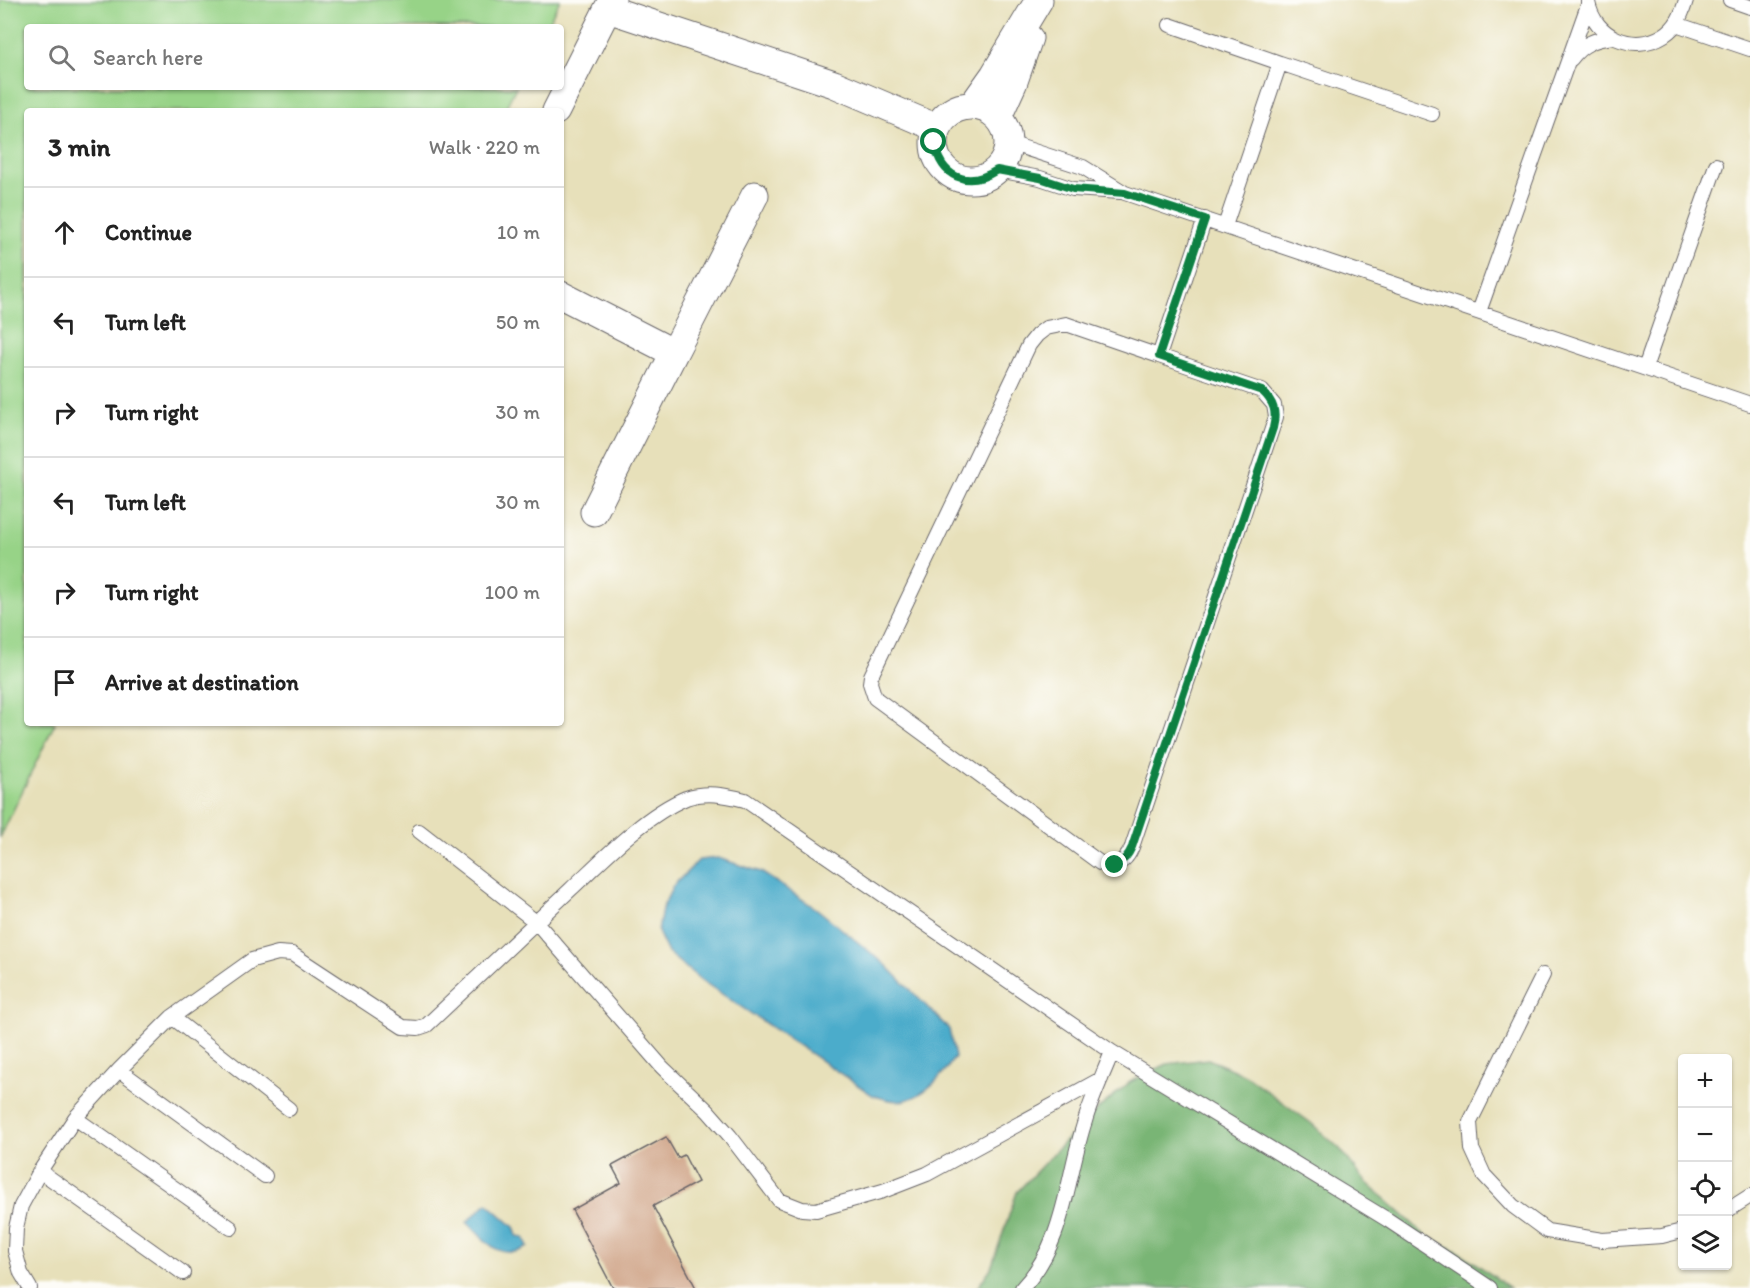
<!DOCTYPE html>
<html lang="en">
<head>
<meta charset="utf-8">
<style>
  :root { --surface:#fff; --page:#f6f6f6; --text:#222; --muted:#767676; --line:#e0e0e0 }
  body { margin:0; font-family:Itim,sans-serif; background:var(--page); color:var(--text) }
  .controls { position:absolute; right:18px; bottom:18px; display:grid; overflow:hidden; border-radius:6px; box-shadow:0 2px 4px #0004 }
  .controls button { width:54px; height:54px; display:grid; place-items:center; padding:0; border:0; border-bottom:2px solid var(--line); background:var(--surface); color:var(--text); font:30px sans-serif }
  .stop { position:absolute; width:18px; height:18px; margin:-14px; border:4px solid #0b8043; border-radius:50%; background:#fff }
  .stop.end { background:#0b8043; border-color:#fff; box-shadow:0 2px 6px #0008 }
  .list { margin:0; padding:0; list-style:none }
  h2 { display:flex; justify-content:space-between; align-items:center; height:78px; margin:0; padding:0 24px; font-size:26px }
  h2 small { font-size:20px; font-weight:400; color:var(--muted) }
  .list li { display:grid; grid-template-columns:39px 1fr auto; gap:18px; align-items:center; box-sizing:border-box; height:90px; padding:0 24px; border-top:2px solid var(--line) }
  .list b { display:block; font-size:22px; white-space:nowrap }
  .list em { font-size:20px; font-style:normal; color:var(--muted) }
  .icon { flex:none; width:33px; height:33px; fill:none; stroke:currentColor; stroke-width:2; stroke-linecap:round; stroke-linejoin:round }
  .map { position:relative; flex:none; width:1750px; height:1288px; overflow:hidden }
  .search { position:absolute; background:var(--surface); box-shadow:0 2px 4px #0004; left:24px; top:24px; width:540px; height:66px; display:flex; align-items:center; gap:15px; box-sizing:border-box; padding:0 21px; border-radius:6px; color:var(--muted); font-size:22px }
  .panel { position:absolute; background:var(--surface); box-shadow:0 2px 4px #0004; left:24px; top:108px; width:540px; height:618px; border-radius:6px }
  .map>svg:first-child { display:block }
</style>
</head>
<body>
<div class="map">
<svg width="1750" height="1288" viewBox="0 0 1750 1288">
  <rect width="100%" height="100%" fill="#fdfcf7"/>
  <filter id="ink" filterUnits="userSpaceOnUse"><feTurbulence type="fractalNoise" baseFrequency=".0167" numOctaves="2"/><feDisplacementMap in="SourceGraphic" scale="12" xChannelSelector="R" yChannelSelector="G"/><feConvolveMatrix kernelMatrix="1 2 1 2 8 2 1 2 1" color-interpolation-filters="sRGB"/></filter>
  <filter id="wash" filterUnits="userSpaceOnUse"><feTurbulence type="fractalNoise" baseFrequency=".008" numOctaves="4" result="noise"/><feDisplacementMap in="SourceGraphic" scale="24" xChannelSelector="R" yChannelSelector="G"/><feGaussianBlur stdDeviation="1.35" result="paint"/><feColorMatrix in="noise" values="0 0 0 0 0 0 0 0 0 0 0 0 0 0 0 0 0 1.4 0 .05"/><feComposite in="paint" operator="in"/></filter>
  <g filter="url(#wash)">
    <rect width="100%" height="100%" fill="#e7e0ba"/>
    <path fill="#97d387" stroke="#5c7a61" stroke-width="1.5" d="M 0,0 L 560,0 L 546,27 L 27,27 L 27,87 L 516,87 L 504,111 L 27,111 L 27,723 L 55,723 L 0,838 Z"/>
    <path fill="#79b574" stroke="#4e6c58" stroke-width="1.5" d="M 1208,1059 L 1245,1075 L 1311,1123 L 1340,1149 L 1365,1181 L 1425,1235 L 1461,1253 L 1510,1288 L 1196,1288 L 1188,1286 L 1181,1288 L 977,1288 L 991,1268 L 1017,1192 L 1084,1121 L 1130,1082 L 1167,1064 Z"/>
    <path fill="#4caccb" stroke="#376783" stroke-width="1.5" d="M 718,858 L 761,872 L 817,909 L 886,965 L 949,1029 L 955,1057 C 942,1076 926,1096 902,1101 C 894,1102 882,1098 874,1096 L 701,980 L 668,953 L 658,932 L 662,909 L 673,886 L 699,860 Z
      M 487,1203 L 514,1227 L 517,1236 L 524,1237 L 528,1247 C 499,1263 485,1240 467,1222 Z"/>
    <g id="blocks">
      <path fill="#d1a78c" d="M 666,1137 L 678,1158 L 684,1155 L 698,1182 L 653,1206 L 696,1288 L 613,1288 L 572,1210 L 621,1183 L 612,1166 Z"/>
    </g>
  </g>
  <g filter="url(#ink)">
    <use href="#blocks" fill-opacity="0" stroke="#676467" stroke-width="1.5"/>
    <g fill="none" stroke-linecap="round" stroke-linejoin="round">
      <defs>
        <path id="service" d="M 1730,0 L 1750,7
          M 1588,2 C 1594,37 1634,54 1664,35 C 1677,27 1682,14 1686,0
          M 1676,24 L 1750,49
          M 1170,25 L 1280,63
          M 1571,59 C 1582,44 1595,39 1613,37
          M 1009,143 L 1083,167 L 1125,193 L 1750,404
          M 997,170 L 1040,178 L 1073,189 L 1120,192
          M 1225,226 L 1280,63 L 1432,114
          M 1479,312 L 1588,5
          M 1159,356 L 1262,391 L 1274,405 L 1276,417 L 1132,847 C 1126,862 1116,868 1100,863 L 875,698 L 870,683 L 871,676 L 1029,345 L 1037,335 L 1046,328 L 1066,324 L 1159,356 L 1205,219
          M 1645,368 L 1716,165
          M 419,831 L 536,922 L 662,1067 L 708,1111 L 730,1136 L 779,1200 L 802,1209 L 816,1210 L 883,1191 L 927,1174 L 1101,1079
          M 1543,975 L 1470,1122 L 1472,1149 L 1484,1175 L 1513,1206 L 1547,1231 L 1602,1240 L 1662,1236 L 1682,1231
          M 172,1017 L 289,1109
          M 119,1070 L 265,1176
          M 75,1118 L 231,1228
          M 40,1171 L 183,1273
          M 1728,1210 L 1750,1196
          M 30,1288 L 21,1273 L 15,1251 L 16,1228 L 21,1206 L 40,1171 L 75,1118 L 119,1070 L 172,1017 L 252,960 L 278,953 L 292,954 L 403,1027 L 418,1028 L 427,1025 C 475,980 523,934 571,889 C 603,859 645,815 686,798 C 706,791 726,795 745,800 L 1112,1052 L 1388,1220 L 1490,1288
          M 1022,1288 C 1066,1242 1066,1178 1085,1121 C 1092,1097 1103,1075 1112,1052"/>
        <path id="minor" d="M 608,9 L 834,84 L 937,128
          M 972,106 L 994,75 L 1039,0
          M934 143a37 37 0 1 1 74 0a37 37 0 1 1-74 0Z
          M 556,111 L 612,0
          M 998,117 L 1013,84 L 1029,38
          M 561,295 L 674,353 L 594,512
          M 674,353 L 755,195"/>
      </defs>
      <use href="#service" stroke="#676467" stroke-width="16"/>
      <use href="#minor" stroke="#676467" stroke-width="29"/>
      <use href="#service" stroke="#fff" stroke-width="14"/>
      <use href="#minor" stroke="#fff" stroke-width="27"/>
    </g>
  </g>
  <g fill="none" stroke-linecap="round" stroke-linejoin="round" filter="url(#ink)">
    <path stroke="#0b8043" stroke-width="8" d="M 934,142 C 941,178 967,189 997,170 L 1040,178 L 1073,189 L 1125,193 L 1205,219 L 1159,356 L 1262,391 C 1274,402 1277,412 1273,428 L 1132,847 C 1128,856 1124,861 1115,865"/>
  </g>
</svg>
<div class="controls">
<button>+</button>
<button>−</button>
<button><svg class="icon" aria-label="locate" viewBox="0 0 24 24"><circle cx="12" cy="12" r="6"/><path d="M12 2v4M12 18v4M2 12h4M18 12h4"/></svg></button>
<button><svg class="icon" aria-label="layers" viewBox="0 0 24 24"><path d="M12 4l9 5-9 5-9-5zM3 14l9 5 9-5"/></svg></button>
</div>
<div class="stop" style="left:934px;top:142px"></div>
<div class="stop end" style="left:1115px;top:865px"></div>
<div class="search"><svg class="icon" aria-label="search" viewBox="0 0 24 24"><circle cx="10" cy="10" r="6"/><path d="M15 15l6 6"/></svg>Search here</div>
<section class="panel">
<h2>3 min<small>Walk · 220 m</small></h2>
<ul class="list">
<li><svg class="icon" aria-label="ahead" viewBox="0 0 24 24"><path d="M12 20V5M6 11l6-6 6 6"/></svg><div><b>Continue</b></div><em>10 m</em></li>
<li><svg class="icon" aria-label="left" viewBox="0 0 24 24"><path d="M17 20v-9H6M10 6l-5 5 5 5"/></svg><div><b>Turn left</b></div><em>50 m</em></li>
<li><svg class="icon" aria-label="right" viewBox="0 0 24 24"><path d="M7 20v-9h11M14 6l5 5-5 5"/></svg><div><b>Turn right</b></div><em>30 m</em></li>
<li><svg class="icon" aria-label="left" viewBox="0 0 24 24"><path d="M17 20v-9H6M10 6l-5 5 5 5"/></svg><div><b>Turn left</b></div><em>30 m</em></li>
<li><svg class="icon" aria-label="right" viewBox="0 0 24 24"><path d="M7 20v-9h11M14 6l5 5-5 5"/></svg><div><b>Turn right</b></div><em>100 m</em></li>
<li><svg class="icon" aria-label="arrive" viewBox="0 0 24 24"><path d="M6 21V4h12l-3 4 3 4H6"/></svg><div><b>Arrive at destination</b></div></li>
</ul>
</section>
</div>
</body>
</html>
